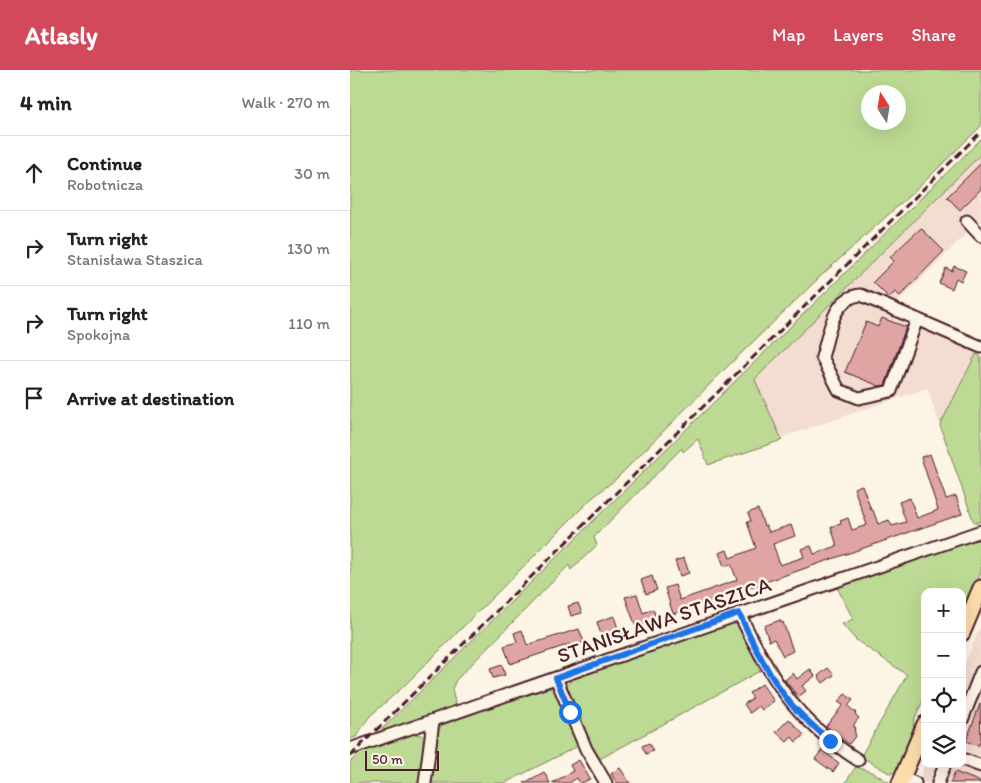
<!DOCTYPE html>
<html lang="en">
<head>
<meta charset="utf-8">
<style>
  :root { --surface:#fff; --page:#f2f2f2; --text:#222; --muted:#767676; --line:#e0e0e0; --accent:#d1495b }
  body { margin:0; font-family:Itim,sans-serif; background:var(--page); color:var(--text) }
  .controls { position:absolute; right:15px; bottom:15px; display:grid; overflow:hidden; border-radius:10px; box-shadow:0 5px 20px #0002 }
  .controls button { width:45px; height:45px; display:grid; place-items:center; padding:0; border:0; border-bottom:1px solid var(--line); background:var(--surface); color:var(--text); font:25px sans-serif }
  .compass { position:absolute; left:511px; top:15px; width:45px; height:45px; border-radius:50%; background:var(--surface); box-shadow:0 5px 20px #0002; rotate:348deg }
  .scale { position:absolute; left:15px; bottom:12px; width:74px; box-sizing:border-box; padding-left:5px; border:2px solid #4a1f2b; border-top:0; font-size:14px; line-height:18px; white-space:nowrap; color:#4a1f2b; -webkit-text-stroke:4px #fcf5e5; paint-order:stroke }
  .stop { position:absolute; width:15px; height:15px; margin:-11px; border:4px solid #1a73e8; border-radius:50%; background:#fff }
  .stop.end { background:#1a73e8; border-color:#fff; box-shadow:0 1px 5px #0008 }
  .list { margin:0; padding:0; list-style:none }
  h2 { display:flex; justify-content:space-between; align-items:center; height:65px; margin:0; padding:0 20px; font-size:21px }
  h2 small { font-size:16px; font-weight:400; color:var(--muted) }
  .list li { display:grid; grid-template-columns:32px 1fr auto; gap:15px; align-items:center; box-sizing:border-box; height:75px; padding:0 20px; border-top:1px solid var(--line) }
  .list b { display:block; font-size:19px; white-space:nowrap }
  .list p { margin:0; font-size:16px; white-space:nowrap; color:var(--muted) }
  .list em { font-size:16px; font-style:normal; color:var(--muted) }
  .icon { flex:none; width:28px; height:28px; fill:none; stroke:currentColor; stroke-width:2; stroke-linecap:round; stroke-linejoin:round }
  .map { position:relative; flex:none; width:631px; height:713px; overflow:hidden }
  header { display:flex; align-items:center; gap:30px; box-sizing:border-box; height:70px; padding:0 25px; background:var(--accent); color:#fff }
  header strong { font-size:24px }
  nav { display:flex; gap:28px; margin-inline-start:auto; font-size:18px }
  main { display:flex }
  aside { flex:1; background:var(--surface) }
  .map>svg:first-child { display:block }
</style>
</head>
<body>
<header>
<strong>Atlasly</strong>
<nav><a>Map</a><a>Layers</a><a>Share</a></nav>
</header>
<main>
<aside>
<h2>4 min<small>Walk · 270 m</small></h2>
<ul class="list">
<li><svg class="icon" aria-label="ahead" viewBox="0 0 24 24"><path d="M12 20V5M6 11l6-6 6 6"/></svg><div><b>Continue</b><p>Robotnicza</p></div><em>30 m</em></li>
<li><svg class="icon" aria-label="right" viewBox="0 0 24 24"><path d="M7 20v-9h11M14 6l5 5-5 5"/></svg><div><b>Turn right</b><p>Stanisława Staszica</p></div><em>130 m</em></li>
<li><svg class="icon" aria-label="right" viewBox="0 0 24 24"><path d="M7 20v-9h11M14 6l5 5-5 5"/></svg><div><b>Turn right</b><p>Spokojna</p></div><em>110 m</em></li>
<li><svg class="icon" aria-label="arrive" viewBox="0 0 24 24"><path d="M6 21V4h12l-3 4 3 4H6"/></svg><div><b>Arrive at destination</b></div></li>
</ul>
</aside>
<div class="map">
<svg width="631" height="713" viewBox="0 0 631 713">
  <rect width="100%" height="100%" fill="#fcf5e5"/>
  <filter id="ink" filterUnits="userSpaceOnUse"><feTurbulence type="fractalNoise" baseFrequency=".02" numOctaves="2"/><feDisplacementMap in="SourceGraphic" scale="10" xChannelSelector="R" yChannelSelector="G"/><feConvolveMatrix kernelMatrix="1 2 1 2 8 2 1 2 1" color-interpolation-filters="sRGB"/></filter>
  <g filter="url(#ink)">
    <path fill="#f3ddd1" d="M 631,84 L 631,176 L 617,163 L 542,238 L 627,274 L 627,282 L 590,355 L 577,318 L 431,368 L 405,310 L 406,308 Z
      M 631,555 L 631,713 L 568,713 L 575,694 L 612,694 L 612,601 Z"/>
    <path fill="#bcda93" stroke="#837c5f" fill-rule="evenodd" d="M 0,0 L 631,0 L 631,56 L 571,115 L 473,204 L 377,297 L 267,408 L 241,429 L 55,615 L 19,647 L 6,667 L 0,669 ZM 518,22 L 548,22 L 548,52 L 518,52 Z
      M 631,69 L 631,84 L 406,308 L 405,310 L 432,370 L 358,395 L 348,369 L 333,382 L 332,378 L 244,467 L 247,475 L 221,500 L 219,495 L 106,610 L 102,619 L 106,637 L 27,664 Z
      M 626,284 L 631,287 L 631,451 L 625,453 L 623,450 L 590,355 Z
      M 623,469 L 631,471 L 631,503 L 612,546 L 612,522 L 575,522 L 575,626 L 563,652 L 564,653 L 563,659 L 548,701 L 544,703 L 539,703 L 513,688 L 512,684 L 557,605 L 506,570 L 492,554 L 503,549 L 487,517 Z
      M 382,553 L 389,555 L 410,601 L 248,690 L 241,677 L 216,619 L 218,614 L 224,608 Z
      M 197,618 L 203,619 L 208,623 L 230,675 L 155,713 L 80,713 L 89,659 L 92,655 Z
      M 65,664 L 71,665 L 76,669 L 70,713 L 0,713 L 0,692 L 11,681 Z
      M 507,697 L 524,703 L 540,713 L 495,713 L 505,698 Z"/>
    <path fill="#dfa5a3" stroke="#4a1f2b" d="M 631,93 L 631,119 L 610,140 L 597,127 Z
      M 571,158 L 594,181 L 550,226 L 545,222 L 539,228 L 523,212 L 544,191 L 540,187 Z
      M 604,196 L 616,201 L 611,211 L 606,208 L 602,219 L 589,213 L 596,198 L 602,201 Z
      M 532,248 L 556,257 L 535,315 L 529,316 L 495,302 L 516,252 L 528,257 Z
      M 580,384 L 596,429 L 606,426 L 612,444 L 323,544 L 315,518 L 325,515 L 330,530 L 387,510 L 381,494 L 374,496 L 369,483 L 377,480 L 380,488 L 406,478 L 397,452 L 401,451 L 398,443 L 408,439 L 414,456 L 416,455 L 419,462 L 441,455 L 445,466 L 423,474 L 430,495 L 454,487 L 451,479 L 461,476 L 464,484 L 487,476 L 481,457 L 491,454 L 490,451 L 498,448 L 502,460 L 517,455 L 504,418 L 512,415 L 521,440 L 523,440 L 528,454 L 539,450 L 542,456 L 556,452 L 549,432 L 560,428 L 567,448 L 588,440 L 571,387 Z
      M 334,488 L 339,503 L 330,506 L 325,491 Z
      M 302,506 L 307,520 L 296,524 L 291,510 Z
      M 287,524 L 293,543 L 303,539 L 307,550 L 286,557 L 275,527 Z
      M 228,533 L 232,543 L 221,546 L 218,536 Z
      M 264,546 L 269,562 L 252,568 L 247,552 Z
      M 430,550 L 431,553 L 433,552 L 443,581 L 433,586 L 424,569 L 419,571 L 414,556 Z
      M 229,559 L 234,572 L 220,577 L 220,574 L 160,594 L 154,576 L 167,572 L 164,563 L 172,560 L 177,575 Z
      M 152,595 L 155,605 L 143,608 L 140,599 Z
      M 478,598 L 484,605 L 473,613 L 468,606 Z
      M 460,599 L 465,606 L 452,616 L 456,621 L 448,627 L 435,610 L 443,603 L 447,609 Z
      M 412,614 L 424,631 L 412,640 L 409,636 L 400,643 L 394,634 L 403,628 L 399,623 Z
      M 495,624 L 503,630 L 498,636 L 506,643 L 505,644 L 509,648 L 504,654 L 505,664 L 506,665 L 499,674 L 476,656 L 493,635 L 488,632 Z
      M 630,634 L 631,674 L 629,673 L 628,676 L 616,671 Z
      M 439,649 L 454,665 L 446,672 L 442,667 L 437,672 L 426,662 Z
      M 299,673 L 303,681 L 296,684 L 292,676 Z
      M 472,680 L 489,693 L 483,702 L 465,689 Z
      M 229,690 L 240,709 L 232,713 L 230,713 L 227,708 L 219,713 L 202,713 L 223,701 L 220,695 Z
      M 270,698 L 280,713 L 267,713 L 261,704 Z
      M 194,702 L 200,713 L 174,713 Z
      M 605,702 L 631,712 L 631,713 L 600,713 Z"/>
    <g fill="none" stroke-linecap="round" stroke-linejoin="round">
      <defs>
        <path id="minor" d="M 617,151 L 631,166
          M 567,249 L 541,321 L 509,328 L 489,320 L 472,287 C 479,265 482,227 511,225 L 631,277
          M 389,543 C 421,609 445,650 508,690
          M 206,608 L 236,679 L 256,713
          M 612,650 L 631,602
          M 0,679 L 631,461
          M 612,689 L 631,696
          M 552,708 L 565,713
          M 75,713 L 83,651
          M 588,713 L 595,694"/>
        <path id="major" d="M 612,563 L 631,518
          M 550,713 L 575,654"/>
      </defs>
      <use href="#minor" stroke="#4a1f2b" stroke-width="15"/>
      <use href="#major" stroke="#4a1f2b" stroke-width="19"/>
      <use href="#minor" stroke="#fcf5e5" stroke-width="11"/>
      <use href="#major" stroke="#fddcac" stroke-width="15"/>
      <path stroke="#4a1f2b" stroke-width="3" stroke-dasharray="8 4" stroke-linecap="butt" d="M 0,686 L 631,62"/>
    </g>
  </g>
  <g fill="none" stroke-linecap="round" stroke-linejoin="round" filter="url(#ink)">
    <path stroke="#1a73e8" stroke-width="6" d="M 220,642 L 206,608 L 389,543 C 404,575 419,607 441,634 C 453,648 467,659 480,671"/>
  </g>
  <g text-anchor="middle" stroke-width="5" stroke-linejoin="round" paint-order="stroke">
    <g font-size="21" fill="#4a1f2b" stroke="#fcf5e5">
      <text transform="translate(314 550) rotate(-19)" y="7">STANISŁAWA STASZICA</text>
    </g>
  </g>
</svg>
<div class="controls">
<button>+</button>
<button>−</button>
<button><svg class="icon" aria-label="locate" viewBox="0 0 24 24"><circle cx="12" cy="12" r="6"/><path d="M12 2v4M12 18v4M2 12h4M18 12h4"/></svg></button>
<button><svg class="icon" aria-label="layers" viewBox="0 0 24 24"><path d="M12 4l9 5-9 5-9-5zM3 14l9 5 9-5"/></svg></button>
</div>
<svg class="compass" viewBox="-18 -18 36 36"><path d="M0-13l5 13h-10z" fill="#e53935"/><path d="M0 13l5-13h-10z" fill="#767676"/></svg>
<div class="scale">50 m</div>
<div class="stop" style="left:220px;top:642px"></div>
<div class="stop end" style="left:480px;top:671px"></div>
</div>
</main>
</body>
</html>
